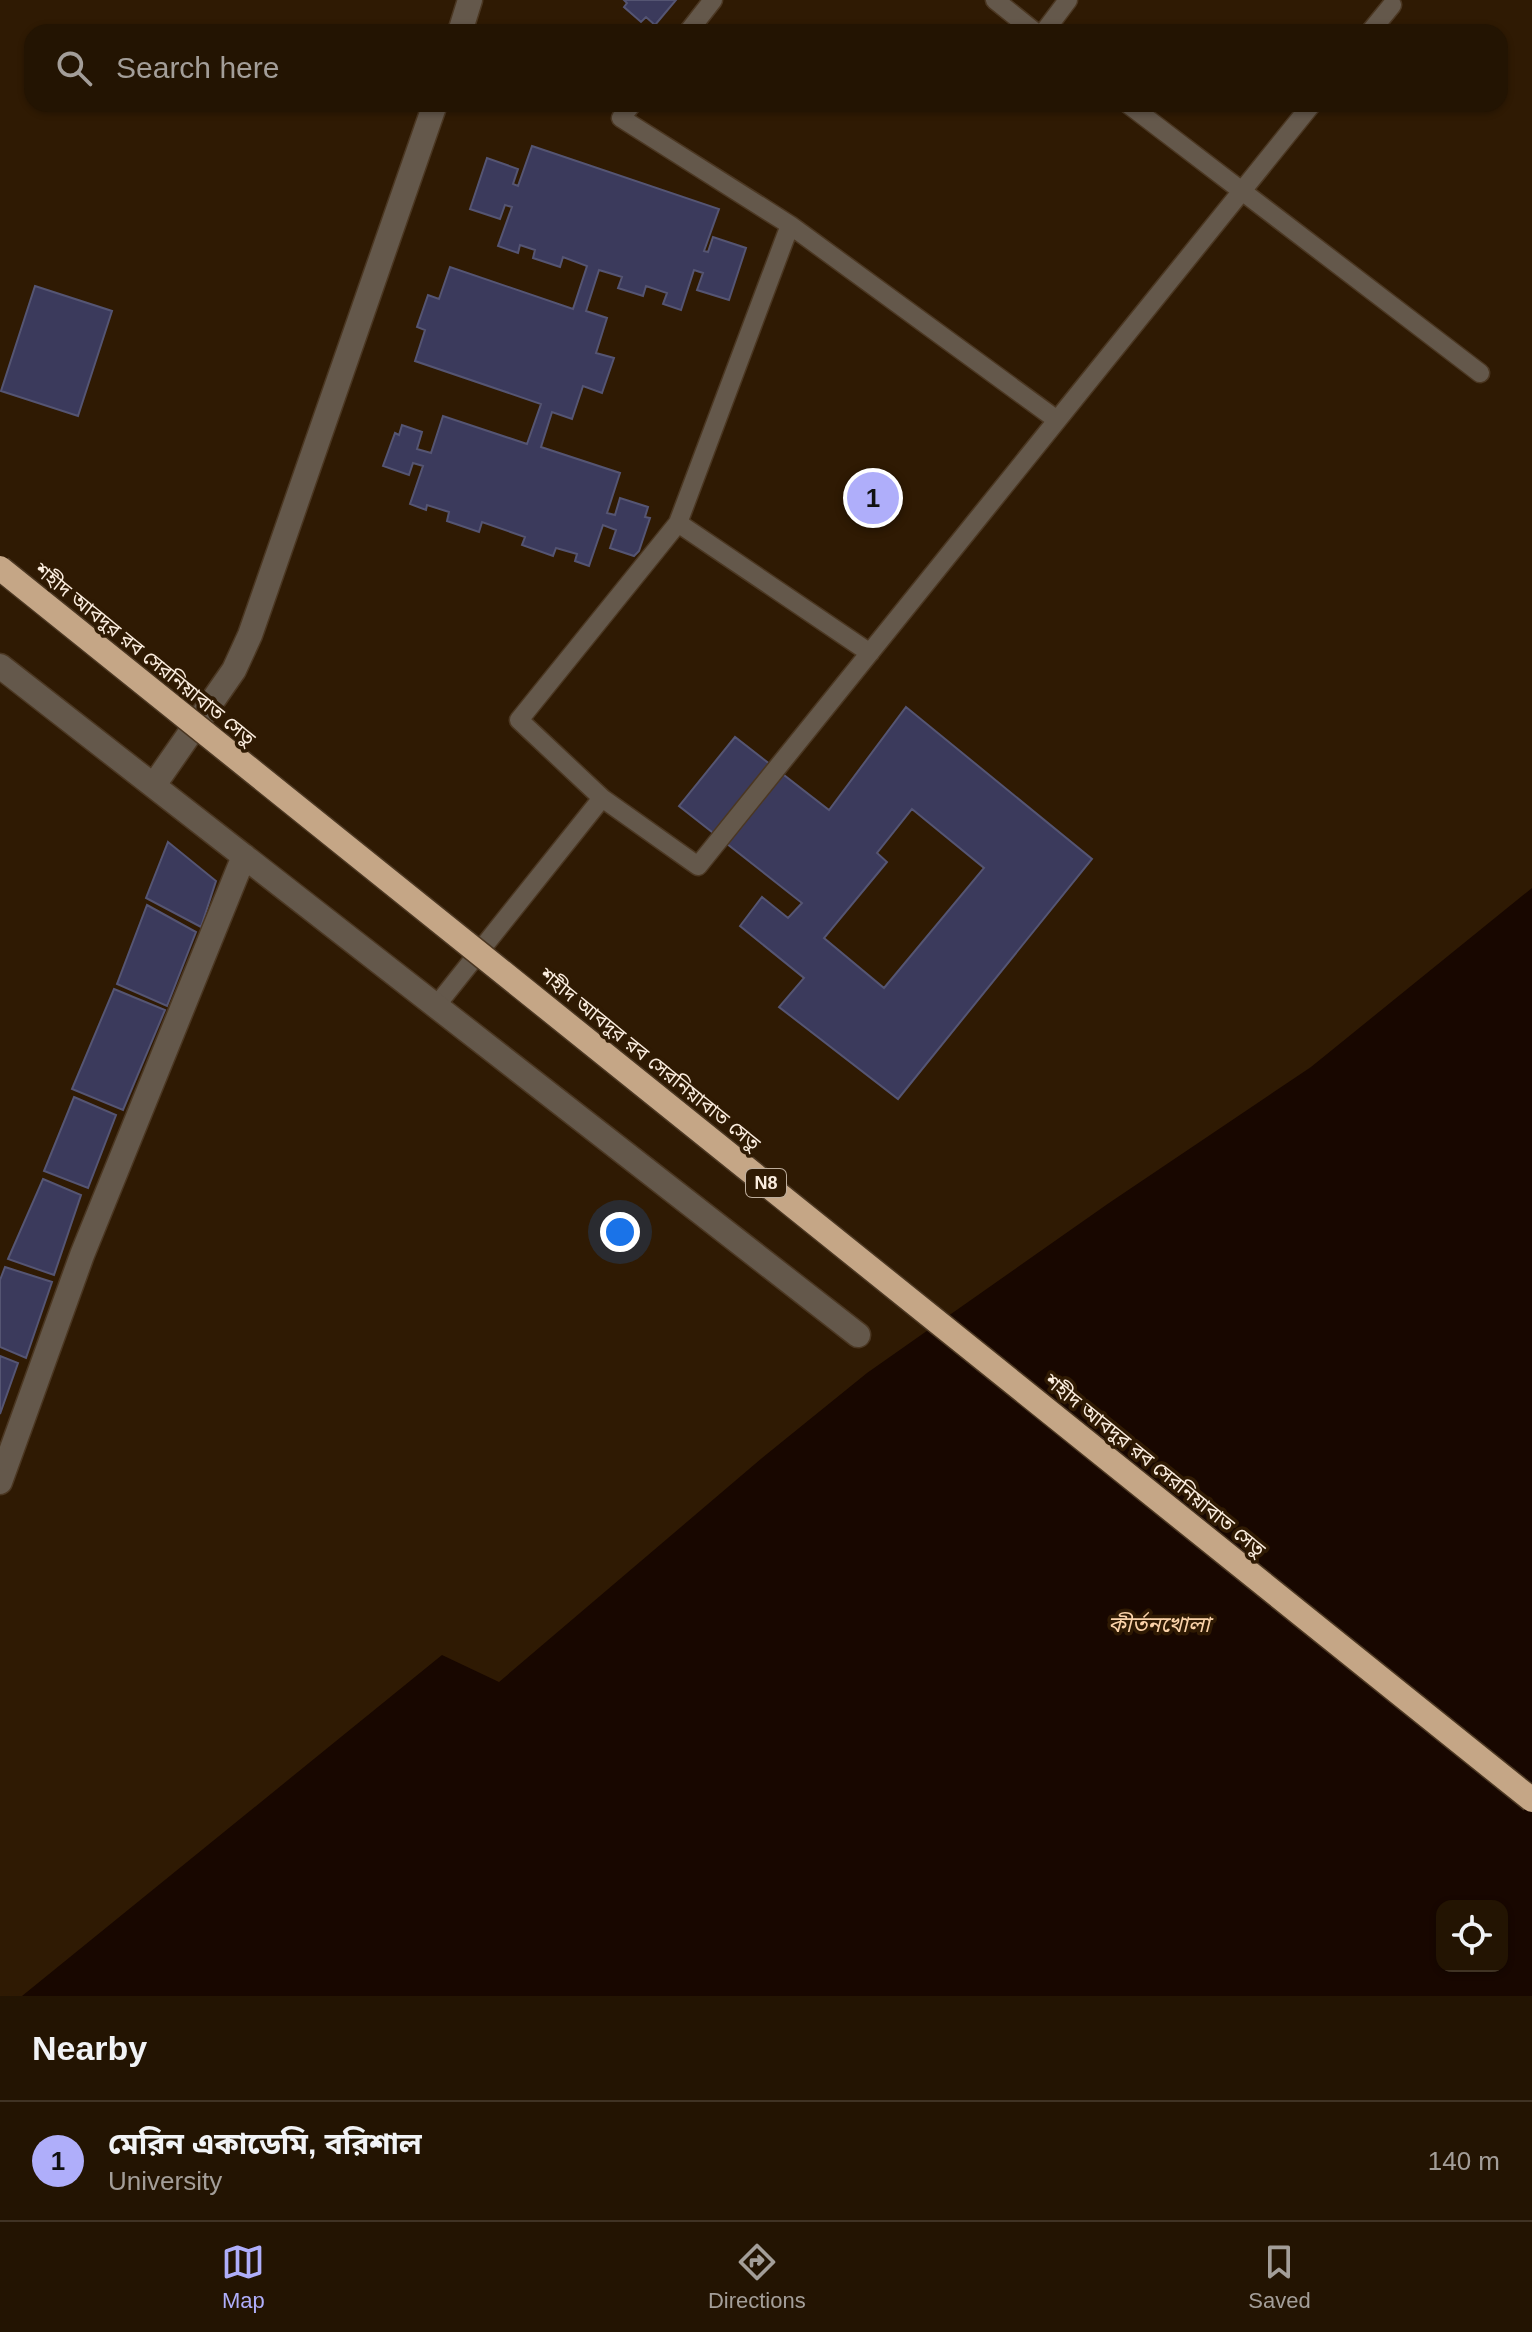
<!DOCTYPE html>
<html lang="en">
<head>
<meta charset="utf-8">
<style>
  :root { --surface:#231402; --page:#2b1d0c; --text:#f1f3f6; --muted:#a39e99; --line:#403324; --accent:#afaefa }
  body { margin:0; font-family:Arial,"Noto Sans Bengali",sans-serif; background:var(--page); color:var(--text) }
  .controls { position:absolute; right:24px; bottom:24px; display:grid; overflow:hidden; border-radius:16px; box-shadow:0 2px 6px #0004 }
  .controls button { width:72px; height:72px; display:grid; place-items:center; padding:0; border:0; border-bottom:2px solid var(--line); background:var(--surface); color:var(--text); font:40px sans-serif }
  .you { position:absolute; left:620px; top:1232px; width:28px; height:28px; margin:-20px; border:6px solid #fff; border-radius:50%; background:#1a73e8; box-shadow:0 0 0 12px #1a73e833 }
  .badge { display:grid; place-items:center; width:52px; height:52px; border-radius:50%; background:var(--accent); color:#111; font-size:26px; font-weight:700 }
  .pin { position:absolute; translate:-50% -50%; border:4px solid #fff; box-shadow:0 2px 8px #0006 }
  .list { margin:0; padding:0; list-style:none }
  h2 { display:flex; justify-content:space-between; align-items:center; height:104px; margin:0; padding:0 32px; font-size:34px }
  h2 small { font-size:26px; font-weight:400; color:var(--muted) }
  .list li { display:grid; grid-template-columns:52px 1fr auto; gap:24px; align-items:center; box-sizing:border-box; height:120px; padding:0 32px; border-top:2px solid var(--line) }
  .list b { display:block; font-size:30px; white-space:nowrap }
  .list p { margin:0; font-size:26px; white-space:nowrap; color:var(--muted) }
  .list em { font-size:26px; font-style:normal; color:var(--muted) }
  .icon { flex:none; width:44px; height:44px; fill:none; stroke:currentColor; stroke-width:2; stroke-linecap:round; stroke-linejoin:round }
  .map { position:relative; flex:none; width:1532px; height:1996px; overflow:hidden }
  .search { position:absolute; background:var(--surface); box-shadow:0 2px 6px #0004; left:24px; right:24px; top:24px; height:88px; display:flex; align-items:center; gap:20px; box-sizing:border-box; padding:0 28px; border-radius:24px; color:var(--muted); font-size:30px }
  .sheet { height:224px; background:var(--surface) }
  nav { display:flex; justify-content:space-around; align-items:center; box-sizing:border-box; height:112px; border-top:2px solid var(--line); background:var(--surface); font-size:22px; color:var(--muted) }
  nav a { display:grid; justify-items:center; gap:4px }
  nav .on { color:var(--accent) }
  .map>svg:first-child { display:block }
</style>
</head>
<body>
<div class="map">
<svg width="1532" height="1996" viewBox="0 0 1532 1996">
  <rect width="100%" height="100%" fill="#2f1a03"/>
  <path fill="#180700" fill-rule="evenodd" d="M 1532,888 L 1532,1996 L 22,1996 L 442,1655 L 499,1682 L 762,1458 L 867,1373 L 1109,1203 L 1311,1067 ZM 1442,1906 L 1502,1906 L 1502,1966 L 1442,1966 Z"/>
  <path fill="#3b3a5c" stroke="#555573" stroke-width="2" fill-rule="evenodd" d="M 624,0 L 676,0 L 655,25 L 646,17 L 641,22 L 624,7 L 627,3 Z
    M 532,146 L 719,209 L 704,251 L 708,252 L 713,237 L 746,248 L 729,300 L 697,290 L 703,273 L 694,270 L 681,310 L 663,304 L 667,293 L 646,286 L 643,296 L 618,288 L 622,277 L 599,270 L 586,311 L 607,318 L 596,353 L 614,358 L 602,393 L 583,386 L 572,419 L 552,412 L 541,447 L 620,473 L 607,513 L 615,515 L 620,498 L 648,507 L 645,517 L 650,518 L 639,551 L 634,556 L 610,548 L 616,530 L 603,525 L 589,566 L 575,561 L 577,554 L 556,548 L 553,556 L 522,545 L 525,537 L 482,522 L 479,532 L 447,521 L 449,512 L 427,505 L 426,510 L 410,504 L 423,466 L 413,463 L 409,475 L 383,466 L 395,433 L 399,435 L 402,425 L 422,432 L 417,449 L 431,453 L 443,416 L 527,444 L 541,404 L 415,361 L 425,330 L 417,327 L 428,295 L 439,299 L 450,267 L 573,309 L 587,266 L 563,257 L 560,267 L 533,258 L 535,250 L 520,245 L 518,253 L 498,246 L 512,207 L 505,205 L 500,219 L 470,209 L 487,158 L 518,169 L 513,184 L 518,186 Z
    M 35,286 L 112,311 L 78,416 L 1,391 Z
    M 906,707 L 1092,859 L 898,1099 L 779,1007 L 804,978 L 740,926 L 762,897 L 788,918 L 802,903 L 679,806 L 735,737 L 829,810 ZM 912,809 L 984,868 L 884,988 L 824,938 L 887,862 L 877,853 Z
    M 168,842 L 216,881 L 201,927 L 146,898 Z
    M 147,905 L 196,932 L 167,1006 L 117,984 Z
    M 114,989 L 165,1010 L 123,1110 L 72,1089 Z
    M 74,1097 L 116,1115 L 88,1188 L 44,1171 Z
    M 43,1179 L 81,1195 L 54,1275 L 8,1259 Z
    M 5,1267 L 52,1282 L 26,1358 L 0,1347 L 0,1280 Z
    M 0,1356 L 18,1363 L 0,1414 Z"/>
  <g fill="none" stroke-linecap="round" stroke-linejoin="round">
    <defs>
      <path id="lane" d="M 995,0 L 1035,32
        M 688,32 L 713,0
        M 1044,32 L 1068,0
        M 1370,32 L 1392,5
        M 1128,104 L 1480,373
        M 790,225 L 1057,420
        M 678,523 L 870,653
        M 602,798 L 519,720 L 678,523 L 790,225 L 621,118 L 632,104
        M 436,1006 L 602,798 L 698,866 L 1312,104"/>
      <path id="street" d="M 460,32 L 470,0
        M 0,666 L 858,1335
        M 154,785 L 234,670 L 250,635 L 435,104
        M 0,1482 L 82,1255 L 244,856"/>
    </defs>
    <use href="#lane" stroke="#4b3722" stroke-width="21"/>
    <use href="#street" stroke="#4b3722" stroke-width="27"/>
    <use href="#lane" stroke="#64584b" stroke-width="18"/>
    <use href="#street" stroke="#64584b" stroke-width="24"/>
    <defs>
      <path id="highway-bridge" d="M 0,568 L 1532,1800"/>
    </defs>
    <use href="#highway-bridge" stroke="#4b3722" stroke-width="27" stroke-linecap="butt"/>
    <use href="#highway-bridge" stroke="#c5a686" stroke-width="24"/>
  </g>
  <g text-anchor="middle" stroke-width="7" stroke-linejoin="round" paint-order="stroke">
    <rect fill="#2f1a03" stroke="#bdad9c" stroke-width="2" x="746" y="1169" width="40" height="28" rx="6"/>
    <g font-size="18" font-weight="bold" fill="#faecde">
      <text x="766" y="1189">N8</text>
    </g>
    <g font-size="20" fill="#faecde" stroke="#2f1a03">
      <text transform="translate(145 654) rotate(39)" y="7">শহীদ আবদুর রব সেরনিয়াবাত সেতু</text>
      <text transform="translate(650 1059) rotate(39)" y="7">শহীদ আবদুর রব সেরনিয়াবাত সেতু</text>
      <text transform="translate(1155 1465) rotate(39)" y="7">শহীদ আবদুর রব সেরনিয়াবাত সেতু</text>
    </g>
    <g font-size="22" font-style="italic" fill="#fad2a9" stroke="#2f1a03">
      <text x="1159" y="1632">কীর্তনখোলা</text>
    </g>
  </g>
</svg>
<div class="controls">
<button><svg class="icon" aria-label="locate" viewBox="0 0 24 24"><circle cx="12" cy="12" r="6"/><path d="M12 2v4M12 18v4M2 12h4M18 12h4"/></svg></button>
</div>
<div class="you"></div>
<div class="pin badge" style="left:873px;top:498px">1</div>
<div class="search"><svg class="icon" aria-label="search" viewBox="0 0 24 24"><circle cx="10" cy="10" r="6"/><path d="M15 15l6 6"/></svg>Search here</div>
</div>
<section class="sheet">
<h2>Nearby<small></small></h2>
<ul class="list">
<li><span class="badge">1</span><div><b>মেরিন একাডেমি, বরিশাল</b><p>University</p></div><em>140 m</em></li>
</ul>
</section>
<nav>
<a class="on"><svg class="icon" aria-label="map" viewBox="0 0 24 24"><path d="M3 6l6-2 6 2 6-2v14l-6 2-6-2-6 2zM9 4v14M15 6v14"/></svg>Map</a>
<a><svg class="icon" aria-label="directions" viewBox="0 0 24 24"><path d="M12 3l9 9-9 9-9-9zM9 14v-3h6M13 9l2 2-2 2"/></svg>Directions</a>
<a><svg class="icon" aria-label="saved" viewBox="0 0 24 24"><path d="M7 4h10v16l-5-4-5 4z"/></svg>Saved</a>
</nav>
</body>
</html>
